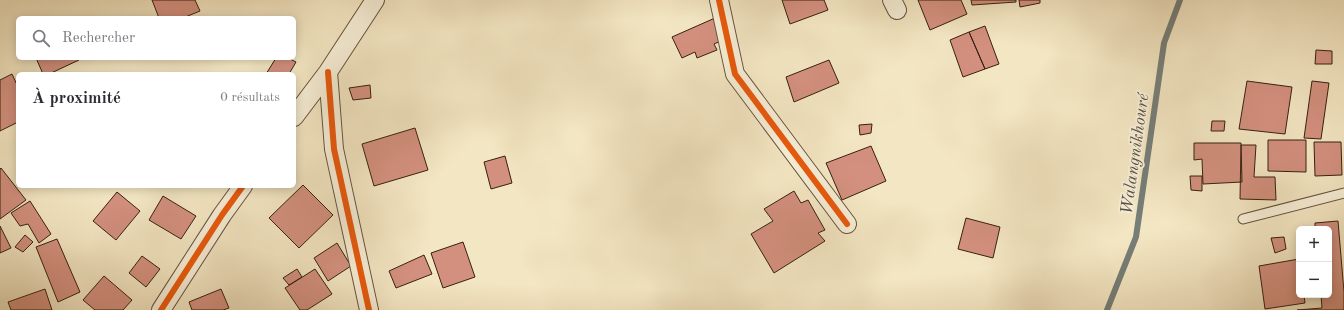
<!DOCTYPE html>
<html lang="fr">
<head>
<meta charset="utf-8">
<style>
  :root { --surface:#fff; --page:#f7f7f7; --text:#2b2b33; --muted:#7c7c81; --line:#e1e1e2 }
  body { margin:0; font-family:"Old Standard TT",serif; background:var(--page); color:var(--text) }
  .controls { position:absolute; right:12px; bottom:12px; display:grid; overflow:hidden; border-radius:6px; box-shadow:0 2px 10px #0003 }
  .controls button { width:36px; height:36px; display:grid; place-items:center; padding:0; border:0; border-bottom:1px solid var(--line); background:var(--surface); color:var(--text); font:20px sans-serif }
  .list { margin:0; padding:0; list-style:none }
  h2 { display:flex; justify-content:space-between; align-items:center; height:52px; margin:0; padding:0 16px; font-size:17px }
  h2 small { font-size:13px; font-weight:400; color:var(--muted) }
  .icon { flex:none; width:22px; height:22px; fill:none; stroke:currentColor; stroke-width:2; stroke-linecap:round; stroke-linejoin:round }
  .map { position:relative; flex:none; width:1344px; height:310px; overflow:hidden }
  .search { position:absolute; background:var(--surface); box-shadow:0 2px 10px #0003; left:16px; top:16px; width:280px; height:44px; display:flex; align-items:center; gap:10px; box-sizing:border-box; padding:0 14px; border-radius:6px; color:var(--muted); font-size:15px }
  .panel { position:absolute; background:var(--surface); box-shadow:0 2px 10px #0003; left:16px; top:72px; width:280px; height:116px; border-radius:6px }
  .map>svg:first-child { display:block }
</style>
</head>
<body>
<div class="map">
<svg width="1344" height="310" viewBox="0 0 1344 310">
  <rect width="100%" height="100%" fill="#f3e6c2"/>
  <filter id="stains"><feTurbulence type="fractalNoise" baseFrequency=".005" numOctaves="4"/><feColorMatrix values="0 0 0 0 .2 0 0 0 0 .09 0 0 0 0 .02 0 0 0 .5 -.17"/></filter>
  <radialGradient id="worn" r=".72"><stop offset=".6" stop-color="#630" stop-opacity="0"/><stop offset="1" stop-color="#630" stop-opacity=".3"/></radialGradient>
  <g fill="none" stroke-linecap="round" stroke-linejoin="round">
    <path stroke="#767e78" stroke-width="6" d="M 1107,310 L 1136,237 L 1164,43 L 1180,0"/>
  </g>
  <path fill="#d3907e" stroke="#362011" d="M 152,0 L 195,0 L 200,11 L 183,18 L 159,18 Z
    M 782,0 L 824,0 L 828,10 L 790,24 Z
    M 918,0 L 961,0 L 967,14 L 930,30 Z
    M 971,0 L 1016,0 L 1016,2 L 972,5 Z
    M 1019,0 L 1040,0 L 1040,3 L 1020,7 Z
    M 715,18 L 723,40 L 714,44 L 717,50 L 697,58 L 695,52 L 682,58 L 672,37 Z
    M 985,26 L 999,64 L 985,69 L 969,32 Z
    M 969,32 L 985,69 L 963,77 L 950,40 Z
    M 1316,50 L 1332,51 L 1332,64 L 1315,64 Z
    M 36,58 L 78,58 L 79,60 L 49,74 L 43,74 Z
    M 276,58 L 288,58 L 296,62 L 289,74 L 266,74 Z
    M 829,60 L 839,83 L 794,102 L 786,77 Z
    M 12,74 L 18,87 L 18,122 L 0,131 L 0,80 Z
    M 1247,81 L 1292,87 L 1285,134 L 1239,129 Z
    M 1312,81 L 1329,83 L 1321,139 L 1304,138 Z
    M 370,85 L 371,98 L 353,100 L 349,88 Z
    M 1212,121 L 1225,121 L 1224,131 L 1211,131 Z
    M 872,124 L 871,133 L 860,135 L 859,125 Z
    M 415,128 L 428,170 L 374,186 L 362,144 Z
    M 1268,140 L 1306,140 L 1306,172 L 1268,171 Z
    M 1314,142 L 1341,142 L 1342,175 L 1315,176 Z
    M 1194,143 L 1241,143 L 1242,182 L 1203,184 L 1202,159 L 1194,160 Z
    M 1241,145 L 1256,145 L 1254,177 L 1275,177 L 1276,200 L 1240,199 Z
    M 871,146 L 886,181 L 842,200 L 826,163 Z
    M 505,156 L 512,183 L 491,189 L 484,162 Z
    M 1,168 L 26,200 L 0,219 L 0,169 Z
    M 1190,176 L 1202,176 L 1202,191 L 1191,190 Z
    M 303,185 L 333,215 L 299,248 L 269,218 Z
    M 794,191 L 801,203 L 808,200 L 825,230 L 818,233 L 825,241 L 774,273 L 751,234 L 773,221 L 764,209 Z
    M 117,192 L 140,211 L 116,240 L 93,221 Z
    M 163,196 L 196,216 L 181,239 L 149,220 Z
    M 30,201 L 51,234 L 39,243 L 28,224 L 20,226 L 11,213 Z
    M 966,218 L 1000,227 L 993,258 L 958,249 Z
    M 1338,221 L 1344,292 L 1344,310 L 1297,310 L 1322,308 L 1321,295 L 1329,295 L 1329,229 L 1315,229 L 1315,223 Z
    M 0,226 L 11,248 L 0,253 Z
    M 25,235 L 33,242 L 23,252 L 15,247 Z
    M 1284,237 L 1286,249 L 1275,253 L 1271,238 Z
    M 57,239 L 80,292 L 58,302 L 36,247 Z
    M 463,242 L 475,277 L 443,288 L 431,253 Z
    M 337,243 L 351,266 L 328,281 L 314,258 Z
    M 424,255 L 432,274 L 396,288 L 389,271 Z
    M 142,256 L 160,269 L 146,287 L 129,273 Z
    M 1299,259 L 1299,295 L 1304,295 L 1305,303 L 1265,309 L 1259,266 Z
    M 297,269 L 302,277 L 289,285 L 283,278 Z
    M 315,269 L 332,294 L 307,310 L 300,310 L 285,288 Z
    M 104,276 L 132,300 L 123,310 L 95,310 L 83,300 Z
    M 45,289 L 52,310 L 11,310 L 8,302 Z
    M 221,289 L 229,308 L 223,310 L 192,310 L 189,302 Z"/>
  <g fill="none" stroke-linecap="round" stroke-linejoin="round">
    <defs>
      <path id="service" d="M 1243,219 L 1344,193"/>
      <path id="minor" d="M 719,0 L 735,74 L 847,224
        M 892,0 L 897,10
        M 328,72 L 334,149 L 369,310
        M 294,117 L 328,72 L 375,0
        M 161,310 L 222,215 L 243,186"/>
    </defs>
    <use href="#service" stroke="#65523d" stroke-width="11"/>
    <use href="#minor" stroke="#65523d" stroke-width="20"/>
    <use href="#service" stroke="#f7efd7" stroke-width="9"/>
    <use href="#minor" stroke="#f7efd7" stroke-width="18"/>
    <defs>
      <path id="cycleway" d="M 719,0 L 735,74 L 847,224
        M 328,72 L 334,149 L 369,310
        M 161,310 L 222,215 L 243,186"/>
    </defs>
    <use href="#cycleway" stroke="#f7efd7" stroke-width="8"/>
    <use href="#cycleway" stroke="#e8590c" stroke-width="6"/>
  </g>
  <g text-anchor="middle" stroke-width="4" stroke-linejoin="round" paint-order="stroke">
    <g font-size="17" font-style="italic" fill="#564f45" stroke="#f7efd7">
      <text transform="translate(1134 154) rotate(-82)" y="6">Walangnikhouré</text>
    </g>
  </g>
  <rect width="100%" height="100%" filter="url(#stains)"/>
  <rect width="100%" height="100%" fill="url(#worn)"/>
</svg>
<div class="controls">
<button>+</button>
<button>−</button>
</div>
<div class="search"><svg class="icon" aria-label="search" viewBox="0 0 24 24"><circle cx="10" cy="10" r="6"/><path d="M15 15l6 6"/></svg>Rechercher</div>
<section class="panel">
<h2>À proximité<small>0 résultats</small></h2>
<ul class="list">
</ul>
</section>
</div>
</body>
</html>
